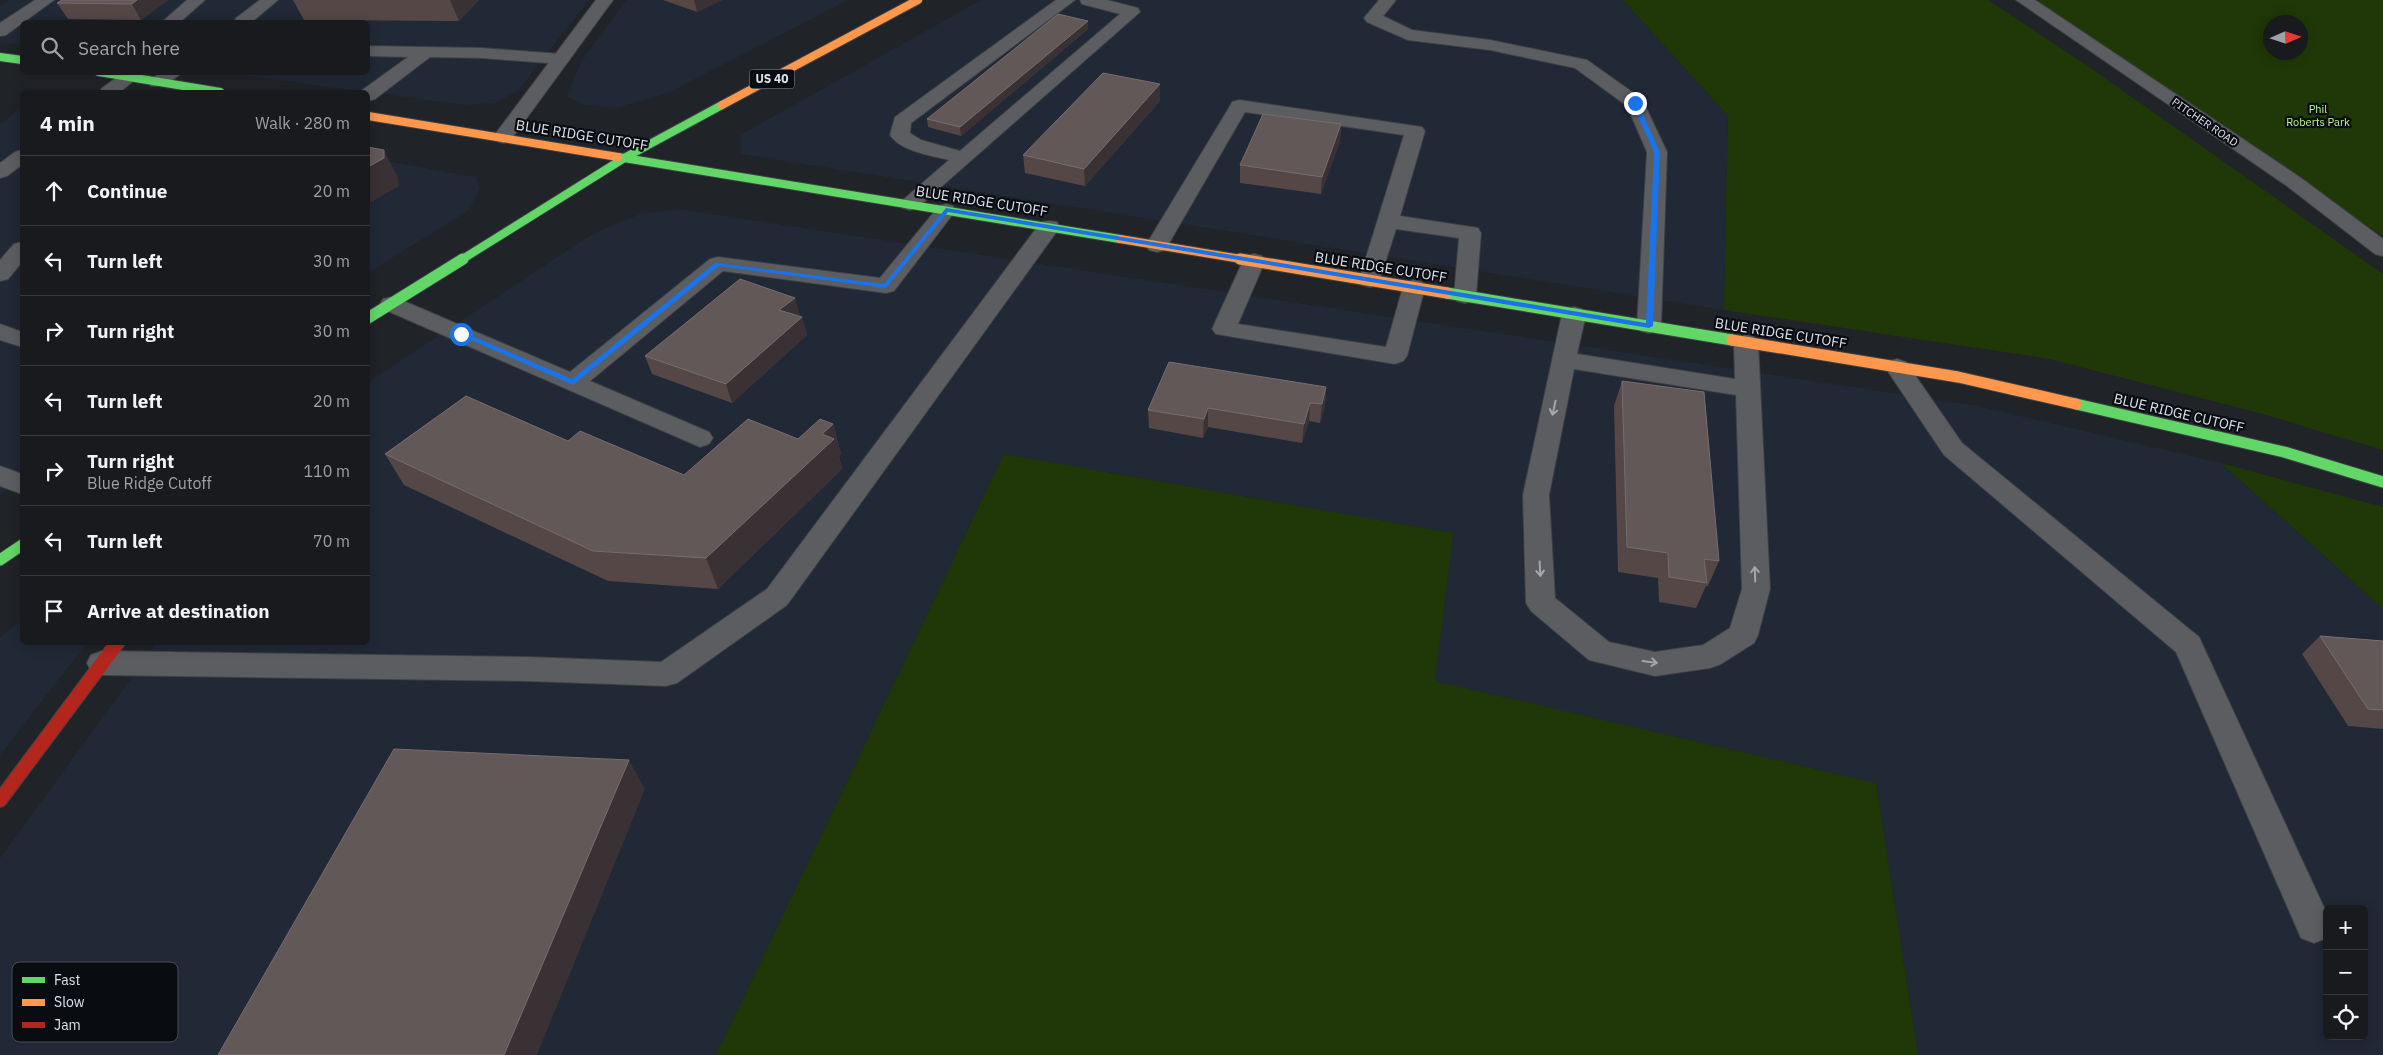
<!DOCTYPE html>
<html lang="en">
<head>
<meta charset="utf-8">
<style>
  :root { --surface:#181a1e; --page:#25272b; --text:#f1f3f6; --muted:#9fa1a4; --line:#36383c }
  body { margin:0; font-family:"IBM Plex Sans",sans-serif; background:var(--page); color:var(--text) }
  .controls { position:absolute; right:15px; bottom:15px; display:grid; overflow:hidden; border-radius:8px; box-shadow:0 2px 12px #0003 }
  .controls button { width:45px; height:45px; display:grid; place-items:center; padding:0; border:0; border-bottom:1px solid var(--line); background:var(--surface); color:var(--text); font:25px sans-serif }
  .compass { position:absolute; left:2263px; top:15px; width:45px; height:45px; border-radius:50%; background:var(--surface); box-shadow:0 2px 12px #0003; rotate:87deg }
  .stop { position:absolute; width:15px; height:15px; margin:-11px; border:4px solid #1a73e8; border-radius:50%; background:#fff }
  .stop.end { background:#1a73e8; border-color:#fff; box-shadow:0 1px 5px #0008 }
  .list { margin:0; padding:0; list-style:none }
  h2 { display:flex; justify-content:space-between; align-items:center; height:65px; margin:0; padding:0 20px; font-size:21px }
  h2 small { font-size:16px; font-weight:400; color:var(--muted) }
  .list li { display:grid; grid-template-columns:32px 1fr auto; gap:15px; align-items:center; box-sizing:border-box; height:70px; padding:0 20px; border-top:1px solid var(--line) }
  .list b { display:block; font-size:19px; white-space:nowrap }
  .list p { margin:0; font-size:16px; white-space:nowrap; color:var(--muted) }
  .list em { font-size:16px; font-style:normal; color:var(--muted) }
  .icon { flex:none; width:28px; height:28px; fill:none; stroke:currentColor; stroke-width:2; stroke-linecap:round; stroke-linejoin:round }
  .map { position:relative; flex:none; width:2383px; height:1055px; overflow:hidden }
  .search { position:absolute; background:var(--surface); box-shadow:0 2px 12px #0003; left:20px; top:20px; width:350px; height:55px; display:flex; align-items:center; gap:12px; box-sizing:border-box; padding:0 18px; border-radius:8px; color:var(--muted); font-size:19px }
  .panel { position:absolute; background:var(--surface); box-shadow:0 2px 12px #0003; left:20px; top:90px; width:350px; height:555px; border-radius:8px }
  .map>svg:first-child { display:block }
</style>
</head>
<body>
<div class="map">
<svg width="2383" height="1055" viewBox="0 0 2383 1055">
  <rect width="100%" height="100%" fill="#202328"/>
  <path fill="#212836" fill-rule="evenodd" d="M 9,0 L 589,0 L 518,91 L 495,103 L 466,105 L 225,73 L 368,72 L 368,22 L 22,22 L 22,45 L 0,42 L 0,6 Z
    M 626,0 L 848,0 L 668,93 L 619,107 L 582,105 L 567,96 L 581,62 Z
    M 981,0 L 1623,0 L 1728,116 L 1724,310 L 741,154 L 740,135 Z
    M 22,107 L 22,480 L 0,494 L 0,124 Z
    M 368,158 L 476,177 L 480,189 L 468,211 L 368,273 Z
    M 678,209 L 1978,406 L 2221,463 L 2383,609 L 2383,1055 L 1918,1055 L 1876,783 L 1434,681 L 1452,533 L 1004,454 L 716,1055 L 0,1055 L 0,858 L 157,643 L 368,642 L 368,382 L 594,233 L 640,214 ZM 2327,909 L 2364,909 L 2364,1036 L 2327,1036 Z
    M 22,621 L 22,642 L 87,643 L 0,755 L 0,637 Z"/>
  <path fill="#203807" fill-rule="evenodd" d="M 1623,0 L 1988,0 L 2089,67 L 2383,274 L 2383,450 L 2263,414 L 2050,359 L 1724,310 L 1728,116 Z
    M 2024,0 L 2383,0 L 2383,236 ZM 2270,22 L 2300,22 L 2300,52 L 2270,52 Z
    M 1004,454 L 1453,533 L 1435,681 L 1876,783 L 1918,1055 L 716,1055 Z
    M 2221,463 L 2383,507 L 2383,609 Z"/>
  <g fill="none" stroke-linecap="round" stroke-linejoin="round">
    <defs>
      <path id="lane" d="M 35,0 L 54,0 L 6,35 L 0,36 L 0,23 Z
        M 187,0 L 205,0 L 180,22 L 162,22 Z
        M 260,0 L 278,0 L 252,22 L 234,22 L 236,18 Z
        M 1056,0 L 1075,0 L 911,123 L 910,133 L 921,140 L 960,151 L 1120,14 L 1082,4 L 1080,0 L 1107,0 L 1138,8 L 1140,12 L 917,208 L 910,210 L 903,208 L 900,204 L 903,200 L 949,160 C 930,155 902,152 890,135 L 895,117 Z
        M 1379,0 L 1396,0 L 1383,16 L 1412,30 L 1490,40 L 1587,60 L 1642,99 L 1667,152 L 1661,326 L 1657,331 L 1649,333 L 1641,331 L 1637,326 L 1647,152 L 1627,106 L 1575,68 L 1490,50 L 1408,40 L 1367,22 L 1364,18 Z
        M 368,46 L 482,48 L 561,54 L 567,55 L 570,59 L 567,63 L 561,64 L 482,58 L 430,57 L 375,99 L 368,101 L 368,92 L 360,92 L 361,91 L 408,57 L 368,56 Z
        M 161,72 L 184,72 L 163,86 L 151,86 L 148,82 Z
        M 123,73 L 133,72 L 138,77 L 120,92 L 100,92 L 102,88 Z
        M 1239,100 L 1422,127 L 1425,131 L 1400,216 L 1478,228 L 1481,233 L 1476,296 L 1473,301 L 1465,303 L 1457,301 L 1454,296 L 1459,238 L 1396,229 L 1378,285 L 1370,287 L 1362,285 L 1359,280 L 1404,135 L 1245,112 L 1165,250 L 1157,252 L 1149,250 L 1146,245 L 1230,106 L 1232,102 Z
        M 22,150 L 22,165 L 7,176 L 0,178 L 0,163 L 15,152 Z
        M 946,204 L 953,206 L 956,210 L 894,291 L 886,293 L 723,271 L 590,381 L 709,432 L 713,438 L 709,444 L 700,447 L 383,309 L 380,304 L 383,299 L 391,297 L 399,299 L 570,372 L 710,259 L 718,257 L 880,278 L 939,206 Z
        M 1049,221 L 1057,222 L 1060,227 L 787,605 L 677,683 L 666,686 L 528,681 L 102,675 L 91,671 L 87,663 L 91,655 L 102,651 L 528,657 L 661,662 L 767,589 L 1041,222 Z
        M 22,242 L 22,262 L 8,279 L 0,281 L 0,260 L 14,244 Z
        M 1254,254 L 1262,256 L 1265,261 L 1238,324 L 1386,347 L 1403,287 L 1406,282 L 1414,280 L 1422,282 L 1425,287 L 1407,356 L 1403,361 L 1395,364 L 1216,334 L 1212,329 L 1243,261 L 1246,256 Z
        M 1574,307 L 1582,309 L 1586,314 L 1577,354 L 1735,379 L 1734,342 L 1738,337 L 1746,335 L 1754,337 L 1758,342 L 1770,589 L 1758,635 L 1754,643 L 1721,664 L 1710,668 L 1655,676 L 1589,660 L 1531,611 L 1526,603 L 1523,495 L 1562,314 L 1566,309 ZM 1574,369 L 1736,395 L 1742,589 L 1730,628 L 1703,645 L 1655,652 L 1609,642 L 1555,598 L 1549,495 Z
        M 0,324 L 22,332 L 22,347 L 0,340 Z
        M 1897,359 L 1906,362 L 1962,443 L 2199,637 L 2327,914 L 2327,938 L 2314,943 L 2301,938 L 2176,652 L 1944,455 L 1885,367 L 1888,362 Z
        M 0,466 L 22,474 L 22,494 L 0,486 Z"/>
      <path id="street" d="M 596,0 L 613,0 L 510,141 L 503,143 L 496,141 L 493,137 L 496,133 Z
        M 2016,0 L 2035,0 L 2301,178 L 2383,239 L 2383,256 L 2375,254 L 2287,186 Z"/>
      <path id="fast-far1" d="M 0,57 L 22,60
        M 99,72 L 220,92
        M 618,157 L 1120,239
        M 461,260 L 626,157 L 722,105"/>
      <path id="fast" d="M 1447,293 L 1732,340
        M 368,318 L 463,259
        M 2076,404 L 2284,452 L 2383,482
        M 0,560 L 22,545"/>
      <path id="slow-far1" d="M 722,105 L 918,0
        M 368,116 L 618,157
        M 1120,239 L 1247,260"/>
      <path id="slow" d="M 1240,259 L 1447,293
        M 1732,340 L 1958,377 L 2076,404"/>
      <path id="jam" d="M 0,800 L 118,642"/>
    </defs>
    <use href="#lane" stroke="#3d4044" stroke-width="2"/>
    <use href="#street" stroke="#3d4044" stroke-width="2"/>
    <use href="#fast-far1" stroke="#3d4044" stroke-width="10"/>
    <use href="#fast" stroke="#3d4044" stroke-width="13"/>
    <use href="#slow-far1" stroke="#3d4044" stroke-width="10"/>
    <use href="#slow" stroke="#3d4044" stroke-width="13"/>
    <use href="#jam" stroke="#3d4044" stroke-width="16"/>
    <use href="#lane" fill="#5b5d61" fill-rule="evenodd"/>
    <use href="#street" fill="#5b5d61" fill-rule="evenodd"/>
    <use href="#fast-far1" stroke="#63d668" stroke-width="8"/>
    <use href="#fast" stroke="#63d668" stroke-width="11"/>
    <use href="#slow-far1" stroke="#ff974d" stroke-width="8"/>
    <use href="#slow" stroke="#ff974d" stroke-width="11"/>
    <use href="#jam" stroke="#b3261e" stroke-width="14"/>
  </g>
  <path fill="#544746" d="M 62,0 L 168,0 L 141,20 L 68,19 L 57,3 Z
    M 293,0 L 479,0 L 459,21 L 304,20 Z
    M 663,0 L 722,0 L 697,12 Z
    M 1088,29 L 961,136 L 928,127 L 927,119 Z
    M 1160,101 L 1085,186 L 1025,173 L 1023,155 Z
    M 1341,124 L 1340,141 L 1321,194 L 1240,183 L 1240,165 Z
    M 800,315 L 799,316 L 802,317 L 807,335 L 732,403 L 652,374 L 645,356 Z
    M 1622,381 L 1719,561 L 1708,586 L 1706,586 L 1696,608 L 1659,602 L 1658,578 L 1618,572 L 1614,406 Z
    M 1326,387 L 1325,406 L 1320,423 L 1309,421 L 1302,443 L 1208,427 L 1203,438 L 1149,428 L 1148,410 Z
    M 833,424 L 841,454 L 839,456 L 842,469 L 718,589 L 608,581 L 404,485 L 385,454 L 684,475 L 798,439 Z
    M 2320,636 L 2383,641 L 2383,729 L 2348,726 L 2302,654 Z"/>
  <path fill="#393133" d="M 137,0 L 168,0 L 141,20 L 132,4 Z
    M 450,0 L 479,0 L 459,21 Z
    M 694,0 L 722,0 L 697,12 Z
    M 1088,21 L 1088,29 L 961,136 L 960,127 Z
    M 1160,84 L 1160,101 L 1085,186 L 1084,169 Z
    M 1341,124 L 1340,141 L 1321,194 L 1322,177 Z
    M 384,150 L 398,178 L 399,186 L 368,204 L 368,167 Z
    M 795,298 L 800,315 L 785,328 L 779,310 Z
    M 802,317 L 807,335 L 732,403 L 726,384 Z
    M 1326,387 L 1325,406 L 1320,423 L 1322,404 Z
    M 1310,403 L 1309,421 L 1302,443 L 1304,424 Z
    M 1208,408 L 1208,427 L 1203,438 L 1204,419 Z
    M 833,424 L 841,454 L 839,456 L 842,469 L 718,589 L 706,558 L 822,434 Z
    M 629,760 L 645,789 L 537,1055 L 504,1055 Z"/>
  <path fill="#625858" stroke="#766d6f" d="M 62,0 L 137,0 L 132,4 L 57,3 Z
    M 1058,14 L 1088,21 L 960,127 L 927,119 Z
    M 1103,73 L 1160,84 L 1084,169 L 1023,155 Z
    M 1263,114 L 1341,124 L 1322,177 L 1240,165 Z
    M 368,147 L 384,150 L 384,158 L 368,167 Z
    M 740,279 L 795,298 L 779,310 L 802,317 L 726,384 L 645,356 Z
    M 1169,362 L 1326,387 L 1322,404 L 1310,403 L 1304,424 L 1208,408 L 1204,419 L 1148,410 Z
    M 1622,381 L 1704,392 L 1719,561 L 1704,559 L 1707,583 L 1669,577 L 1668,553 L 1627,547 Z
    M 466,396 L 568,441 L 580,431 L 684,475 L 748,419 L 798,439 L 820,419 L 833,424 L 822,434 L 834,439 L 706,558 L 593,551 L 385,454 Z
    M 2320,636 L 2383,641 L 2383,710 L 2368,709 Z
    M 394,749 L 629,760 L 504,1055 L 218,1055 Z"/>
  <defs><path id="oneway-shaft" d="M-6 0H5M1.5-3L5.5 0L1.5 3" fill="none" stroke-width="1.6" stroke-linecap="round" stroke-linejoin="round" transform="scale(1.25)"/></defs>
  <g stroke="#a4a7ac">
    <use href="#oneway-shaft" transform="translate(1554 408) rotate(102)"/>
    <use href="#oneway-shaft" transform="translate(1540 569) rotate(87)"/>
    <use href="#oneway-shaft" transform="translate(1755 574) rotate(-92)"/>
    <use href="#oneway-shaft" transform="translate(1650 662) rotate(8)"/>
  </g>
  <path fill="#1a73e8" d="M 1635,101 L 1638,103 L 1660,152 L 1653,326 L 1649,328 L 948,212 L 886,288 L 719,266 L 573,385 L 457,334 L 463,332 L 572,379 L 715,263 L 884,284 L 946,208 L 1646,323 L 1654,152 L 1632,103 Z"/>
  <g text-anchor="middle" stroke-width="4.5" stroke-linejoin="round" paint-order="stroke">
    <g font-size="11" fill="#bdfa8d" stroke="#090c10">
      <text x="2318" y="113">Phil<tspan x="2318" dy="13">Roberts Park</tspan></text>
    </g>
    <g font-size="11" fill="#dfe3ea" stroke="#090c10">
      <text transform="translate(2205 122) rotate(34)" y="4">PITCHER ROAD</text>
    </g>
    <rect fill="#090c10" stroke="#9fa2a9" stroke-width="1" x="749.5" y="69.5" width="45" height="19" rx="4"/>
    <g font-size="12" font-weight="bold" fill="#dfe3ea">
      <text x="772" y="83">US 40</text>
    </g>
    <g font-size="14" fill="#dfe3ea" stroke="#090c10">
      <text transform="translate(582 135) rotate(9)" y="5">BLUE RIDGE CUTOFF</text>
      <text transform="translate(982 201) rotate(9)" y="5">BLUE RIDGE CUTOFF</text>
      <text transform="translate(1381 267) rotate(9)" y="5">BLUE RIDGE CUTOFF</text>
      <text transform="translate(1781 333) rotate(9)" y="5">BLUE RIDGE CUTOFF</text>
      <text transform="translate(2179 413) rotate(13)" y="5">BLUE RIDGE CUTOFF</text>
    </g>
  </g>
  <rect x="12" y="962" width="166" height="80" rx="8" fill="#090c10" stroke="#494c51" stroke-width="1"/>
  <rect x="22" y="977" width="23" height="6" fill="#63d668"/>
  <rect x="22" y="999" width="23" height="7" fill="#ff974d"/>
  <rect x="22" y="1022" width="23" height="6" fill="#b3261e"/>
  <g font-size="14" fill="#dfe3ea">
    <text x="54" y="985">Fast</text>
    <text x="54" y="1007">Slow</text>
    <text x="54" y="1030">Jam</text>
  </g>
</svg>
<div class="controls">
<button>+</button>
<button>−</button>
<button><svg class="icon" aria-label="locate" viewBox="0 0 24 24"><circle cx="12" cy="12" r="6"/><path d="M12 2v4M12 18v4M2 12h4M18 12h4"/></svg></button>
</div>
<svg class="compass" viewBox="-18 -18 36 36"><path d="M0-13l5 13h-10z" fill="#e53935"/><path d="M0 13l5-13h-10z" fill="#9fa1a4"/></svg>
<div class="stop" style="left:461px;top:334px"></div>
<div class="stop end" style="left:1635px;top:103px"></div>
<div class="search"><svg class="icon" aria-label="search" viewBox="0 0 24 24"><circle cx="10" cy="10" r="6"/><path d="M15 15l6 6"/></svg>Search here</div>
<section class="panel">
<h2>4 min<small>Walk · 280 m</small></h2>
<ul class="list">
<li><svg class="icon" aria-label="ahead" viewBox="0 0 24 24"><path d="M12 20V5M6 11l6-6 6 6"/></svg><div><b>Continue</b></div><em>20 m</em></li>
<li><svg class="icon" aria-label="left" viewBox="0 0 24 24"><path d="M17 20v-9H6M10 6l-5 5 5 5"/></svg><div><b>Turn left</b></div><em>30 m</em></li>
<li><svg class="icon" aria-label="right" viewBox="0 0 24 24"><path d="M7 20v-9h11M14 6l5 5-5 5"/></svg><div><b>Turn right</b></div><em>30 m</em></li>
<li><svg class="icon" aria-label="left" viewBox="0 0 24 24"><path d="M17 20v-9H6M10 6l-5 5 5 5"/></svg><div><b>Turn left</b></div><em>20 m</em></li>
<li><svg class="icon" aria-label="right" viewBox="0 0 24 24"><path d="M7 20v-9h11M14 6l5 5-5 5"/></svg><div><b>Turn right</b><p>Blue Ridge Cutoff</p></div><em>110 m</em></li>
<li><svg class="icon" aria-label="left" viewBox="0 0 24 24"><path d="M17 20v-9H6M10 6l-5 5 5 5"/></svg><div><b>Turn left</b></div><em>70 m</em></li>
<li><svg class="icon" aria-label="arrive" viewBox="0 0 24 24"><path d="M6 21V4h12l-3 4 3 4H6"/></svg><div><b>Arrive at destination</b></div></li>
</ul>
</section>
</div>
</body>
</html>
